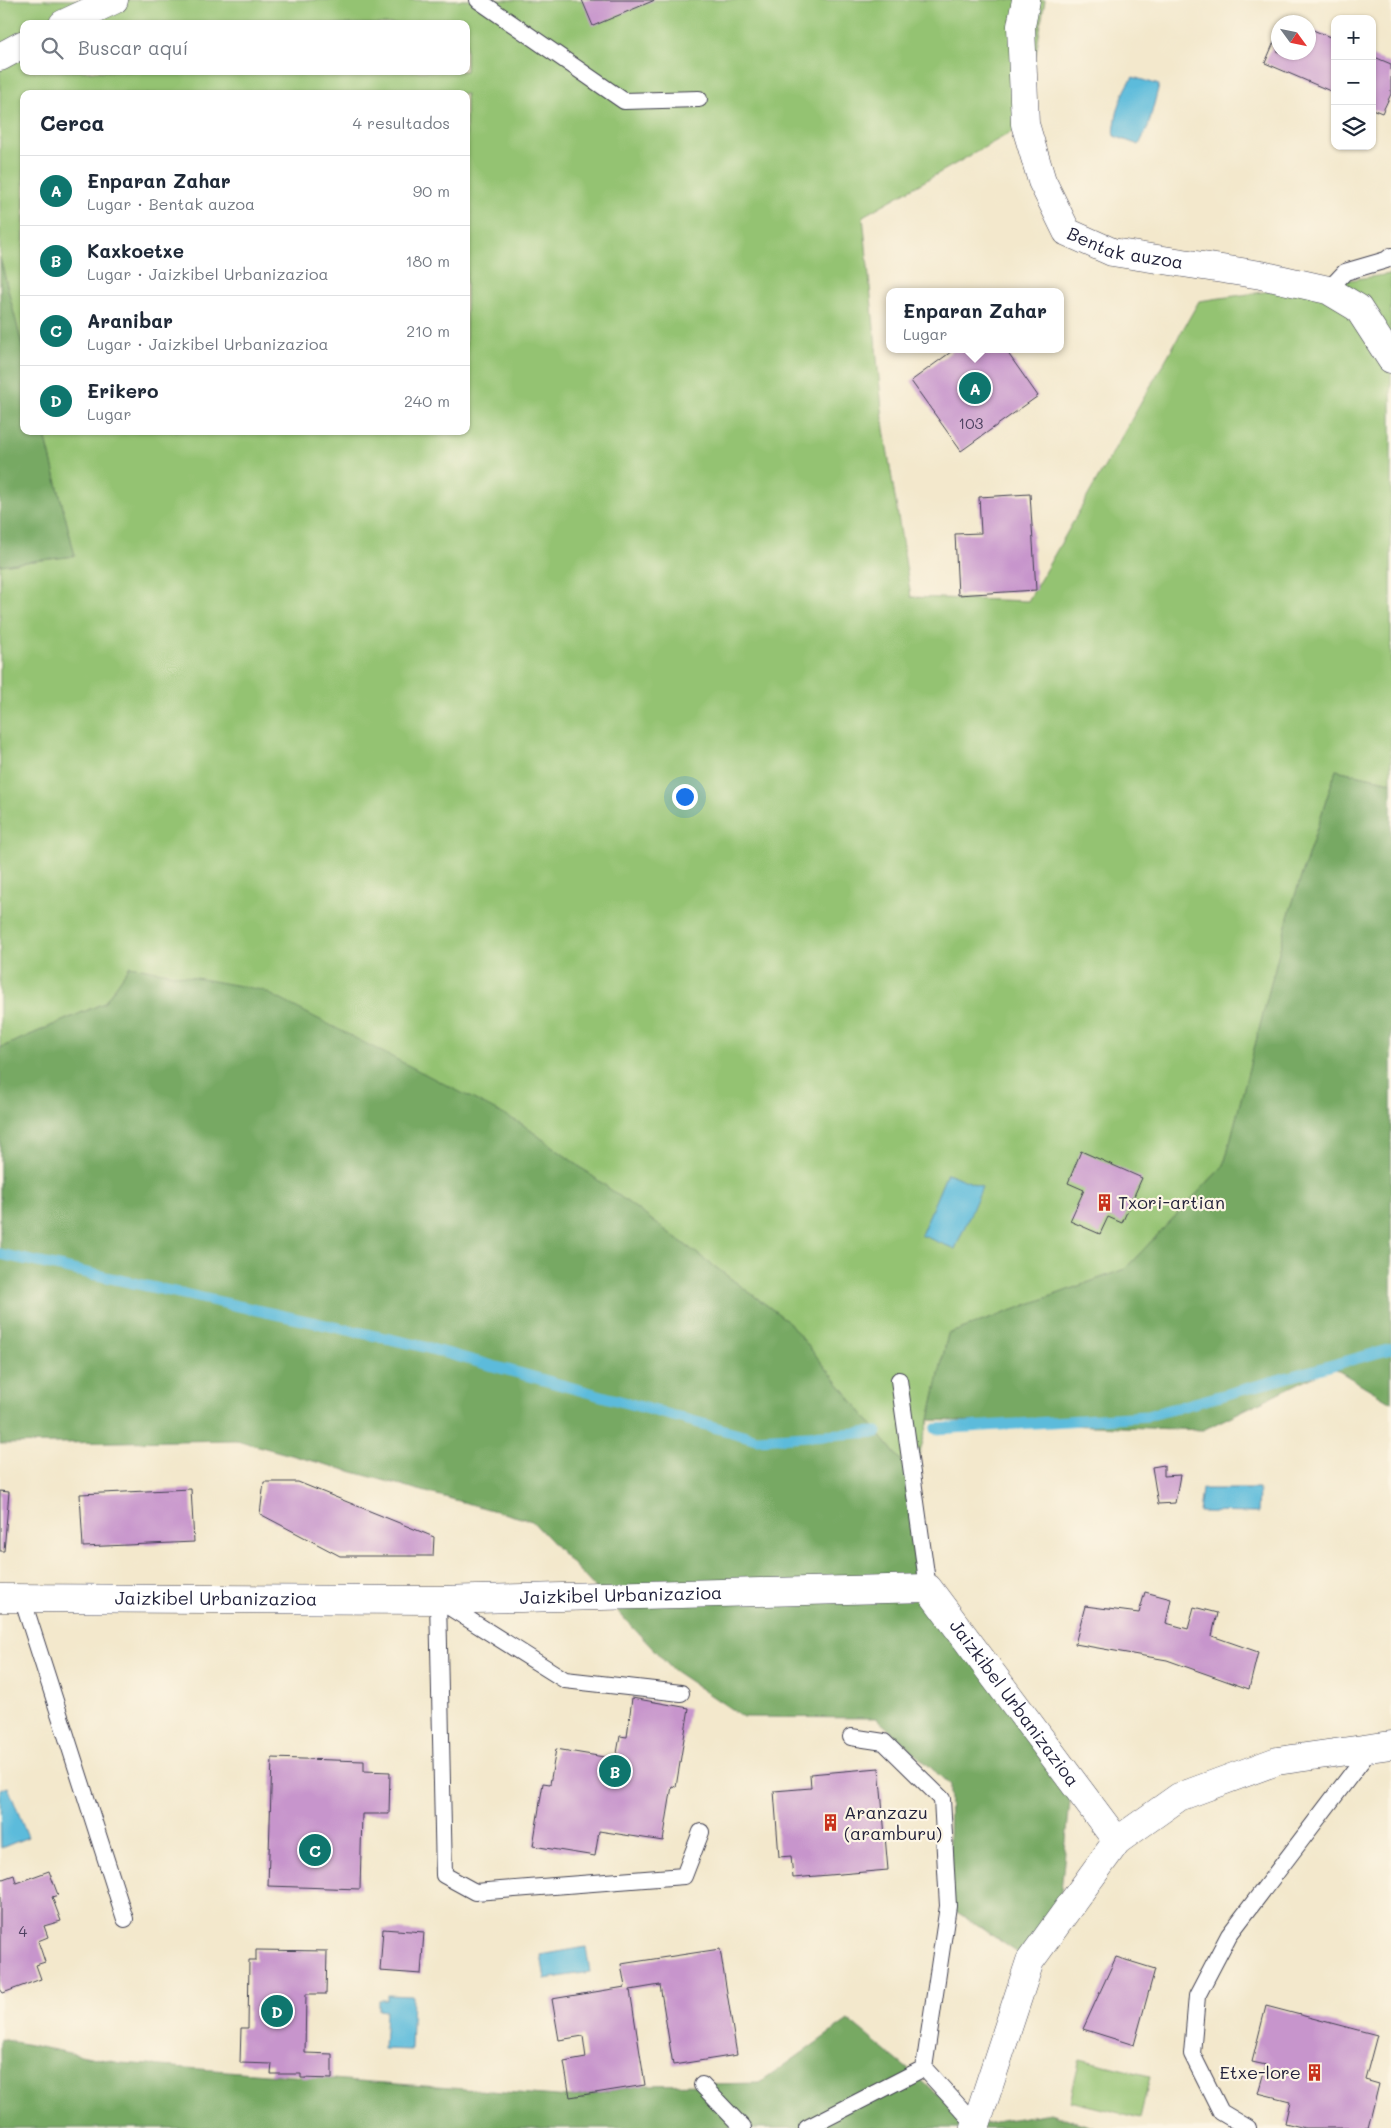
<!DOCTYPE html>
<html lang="es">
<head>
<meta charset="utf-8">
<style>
  :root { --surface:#fff; --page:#f2f2f3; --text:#1f2937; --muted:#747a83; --line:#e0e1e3; --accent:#0f766e }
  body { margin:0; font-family:Mali,sans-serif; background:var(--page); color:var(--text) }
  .controls { position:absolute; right:15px; top:15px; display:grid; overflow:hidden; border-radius:10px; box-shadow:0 1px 4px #0004 }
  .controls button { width:45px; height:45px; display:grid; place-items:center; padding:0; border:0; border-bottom:1px solid var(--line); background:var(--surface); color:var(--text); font:25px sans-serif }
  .compass { position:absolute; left:1271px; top:15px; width:45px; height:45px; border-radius:50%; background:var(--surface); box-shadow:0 1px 4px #0004; rotate:123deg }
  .you { position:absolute; left:684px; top:796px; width:18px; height:18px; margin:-12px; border:4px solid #fff; border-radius:50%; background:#1a73e8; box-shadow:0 0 0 8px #1a73e833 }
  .badge { display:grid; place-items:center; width:32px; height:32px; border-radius:50%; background:var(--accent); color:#fff; font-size:16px; font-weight:700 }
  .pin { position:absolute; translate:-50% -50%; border:2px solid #fff; box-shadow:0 1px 5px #0006 }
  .popup { position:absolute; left:886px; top:288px; width:178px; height:65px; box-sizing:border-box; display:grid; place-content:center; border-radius:10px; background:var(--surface); filter:drop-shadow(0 1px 4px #0005); font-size:16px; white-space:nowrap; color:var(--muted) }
  .popup b { font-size:19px; color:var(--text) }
  .popup::after { content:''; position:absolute; left:50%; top:100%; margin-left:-10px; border:10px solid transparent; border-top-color:var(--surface) }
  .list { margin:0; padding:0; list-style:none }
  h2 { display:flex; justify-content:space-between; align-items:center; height:65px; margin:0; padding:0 20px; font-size:21px }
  h2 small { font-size:16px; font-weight:400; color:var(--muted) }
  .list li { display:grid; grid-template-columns:32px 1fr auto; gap:15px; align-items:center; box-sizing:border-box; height:70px; padding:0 20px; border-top:1px solid var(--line) }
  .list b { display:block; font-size:19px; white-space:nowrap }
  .list p { margin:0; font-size:16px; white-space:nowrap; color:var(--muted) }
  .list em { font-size:16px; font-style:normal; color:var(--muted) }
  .icon { flex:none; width:28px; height:28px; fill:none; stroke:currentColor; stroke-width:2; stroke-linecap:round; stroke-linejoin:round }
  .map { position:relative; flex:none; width:1391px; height:2128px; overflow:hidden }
  .search { position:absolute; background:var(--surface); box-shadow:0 1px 4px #0004; left:20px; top:20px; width:450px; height:55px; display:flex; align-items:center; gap:12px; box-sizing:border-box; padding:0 18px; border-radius:10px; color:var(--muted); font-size:19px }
  .panel { position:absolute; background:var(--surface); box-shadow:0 1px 4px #0004; left:20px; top:90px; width:450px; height:345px; border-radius:10px }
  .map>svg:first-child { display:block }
</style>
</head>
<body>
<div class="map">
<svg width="1391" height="2128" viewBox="0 0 1391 2128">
  <rect width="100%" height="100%" fill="#fcf5e5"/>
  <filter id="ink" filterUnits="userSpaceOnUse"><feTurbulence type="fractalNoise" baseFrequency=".02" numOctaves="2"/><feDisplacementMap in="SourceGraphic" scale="10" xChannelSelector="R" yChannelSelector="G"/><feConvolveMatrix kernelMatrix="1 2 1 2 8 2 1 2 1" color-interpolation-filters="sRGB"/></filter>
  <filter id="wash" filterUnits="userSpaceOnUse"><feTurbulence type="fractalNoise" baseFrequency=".0096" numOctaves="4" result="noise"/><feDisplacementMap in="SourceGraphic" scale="20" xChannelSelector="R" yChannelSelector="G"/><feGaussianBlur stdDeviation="1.12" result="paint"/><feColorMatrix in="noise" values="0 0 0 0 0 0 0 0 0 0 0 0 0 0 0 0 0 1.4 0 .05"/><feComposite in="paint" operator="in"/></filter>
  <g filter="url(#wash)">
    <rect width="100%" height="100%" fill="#f3e8cc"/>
    <path fill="#94c372" stroke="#5b7256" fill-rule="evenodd" d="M 0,0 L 1045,0 L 1024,125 L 863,216 L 884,429 L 911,597 L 1028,601 L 1199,301 L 1391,274 L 1391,782 L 1336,770 L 1289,914 L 1224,1165 L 1125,1269 L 948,1334 L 929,1420 L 913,1476 L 788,1321 L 522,1124 L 130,966 L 104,1003 L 0,1048 L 0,565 L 75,556 L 44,431 L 466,431 L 466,94 L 24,94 L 24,353 L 0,258 ZM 24,24 L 466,24 L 466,71 L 24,71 Z
      M 1080,2059 L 1150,2076 L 1140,2118 L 1070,2101 Z"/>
    <path fill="#77a964" stroke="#4c6650" d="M 0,258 L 24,353 L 24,431 L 44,431 L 75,556 L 0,565 Z
      M 1336,770 L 1391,782 L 1391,1402 L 1332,1367 L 1203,1430 L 929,1420 L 948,1334 L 1125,1269 L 1224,1165 L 1289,914 Z
      M 130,966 L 262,990 L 522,1124 L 788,1321 L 913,1476 L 928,1588 L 1072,1782 L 1058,1922 L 1030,1961 L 948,1906 L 950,1785 L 876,1718 L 743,1717 L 673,1670 L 532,1521 L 236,1440 L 0,1444 L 0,1048 L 104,1003 Z
      M 848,2020 L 976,2125 L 1050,2113 L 1095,2128 L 0,2128 L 0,2039 L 121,2063 L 570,2097 L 645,2085 L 760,2083 Z"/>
    <path fill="#5cbbdb" stroke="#3f6e8b" d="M 1133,77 L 1159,85 L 1148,127 L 1139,145 L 1114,136 C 1115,115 1121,94 1133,77 Z
      M 947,1173 L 982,1187 L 955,1249 L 921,1235 Z
      M 1202,1489 L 1259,1489 L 1258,1513 L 1199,1512 Z
      M 8,1787 L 28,1837 L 1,1848 L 0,1790 Z
      M 586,1947 L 590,1972 L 545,1979 L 541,1955 Z
      M 387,1995 L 413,1996 L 411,2050 L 384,2049 L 386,2011 L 379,2010 L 379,2000 L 387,2000 Z"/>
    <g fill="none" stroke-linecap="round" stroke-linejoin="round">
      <path stroke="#5cbbdb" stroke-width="11" d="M 0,1254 L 417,1345 L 757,1439 L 877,1432
        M 936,1429 L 1147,1416 L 1391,1349"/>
    </g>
    <g id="blocks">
      <path fill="#c795cc" d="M 582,0 L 655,0 L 593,26 Z
        M 1308,28 L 1335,39 L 1335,93 L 1265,63 L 1278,33 L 1278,52 L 1308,52 Z
        M 1372,56 L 1391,64 L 1391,94 L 1382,113 L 1372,109 Z
        M 955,349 L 1005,349 L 1038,396 L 961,451 L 911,381 Z
        M 1030,494 L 1036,590 L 958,595 L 955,534 L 981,533 L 979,497 Z
        M 1081,1151 L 1142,1178 L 1122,1223 L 1108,1217 L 1100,1234 L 1070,1221 L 1084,1190 L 1068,1183 Z
        M 1164,1465 L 1164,1476 L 1180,1475 L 1175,1503 L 1158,1504 L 1152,1467 Z
        M 264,1482 L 298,1482 L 434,1537 L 433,1556 L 340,1556 L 260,1514 Z
        M 191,1489 L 194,1542 L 83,1547 L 80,1494 Z
        M 0,1491 L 9,1492 L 4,1551 L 0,1551 Z
        M 1145,1592 L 1171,1599 L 1166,1623 L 1188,1629 L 1194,1607 L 1217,1613 L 1212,1636 L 1258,1652 L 1249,1689 L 1167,1660 L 1075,1644 L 1085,1606 L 1139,1613 Z
        M 632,1698 L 689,1708 L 676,1787 L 672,1786 L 663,1841 L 599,1831 L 595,1856 L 533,1846 L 543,1783 L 550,1784 L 556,1749 L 616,1759 L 620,1736 L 627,1737 Z
        M 272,1758 L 364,1761 L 364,1771 L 390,1772 L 389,1814 L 362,1814 L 360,1889 L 268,1886 Z
        M 879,1768 L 888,1870 L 793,1878 L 791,1856 L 779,1857 L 774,1791 L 811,1788 L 810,1774 Z
        M 49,1871 L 58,1895 L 52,1897 L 61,1921 L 44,1926 L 48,1937 L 38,1941 L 45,1962 L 36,1965 L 41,1979 L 3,1993 L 0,1989 L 0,1880 L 14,1875 L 16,1883 Z
        M 383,1929 L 424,1932 L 421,1974 L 380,1971 Z
        M 720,1949 L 737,2055 L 673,2065 L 660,1985 L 630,1990 L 645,2085 L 570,2097 L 564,2062 L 586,2058 L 583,2036 L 559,2040 L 552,1999 L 625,1987 L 621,1964 Z
        M 256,1950 L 327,1951 L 326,1994 L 306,1994 L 305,2053 L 332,2054 L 332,2079 L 301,2078 L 301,2074 L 271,2074 L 272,2064 L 240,2063 L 241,2028 L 248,2028 L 249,1960 L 256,1960 Z
        M 1116,1957 L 1155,1969 L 1134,2045 L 1083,2029 Z
        M 1266,2006 L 1377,2035 L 1365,2080 L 1379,2084 L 1368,2128 L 1305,2128 L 1285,2123 L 1290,2101 L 1258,2093 L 1266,2065 L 1252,2062 Z"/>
    </g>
  </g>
  <g filter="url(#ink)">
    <use href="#blocks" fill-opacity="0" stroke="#414051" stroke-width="1"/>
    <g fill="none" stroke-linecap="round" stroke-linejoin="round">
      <defs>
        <path id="service" d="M 478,0 L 624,101 L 699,99
          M 1328,290 L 1345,272 L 1386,260 L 1391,256
          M 899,1380 L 928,1588
          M 22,1598 L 125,1919
          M 681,1693 L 565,1680 L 438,1600 L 444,1875 L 475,1892 L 684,1876 L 701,1832
          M 851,1737 L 884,1742 L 942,1799 L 948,1906 L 924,2068 L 976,2125
          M 702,2085 L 743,2128
          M 807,2128 L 924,2068
          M 1248,2128 L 1221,2112 L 1192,2054 L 1197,1996 L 1229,1935 L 1372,1747"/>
        <g id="minor">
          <path id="s1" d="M 1026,0 L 1021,26 L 1025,124 L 1042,181 L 1067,232 L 1112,252 L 1261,275 L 1328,290 L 1358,308 L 1391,359"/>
          <path d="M 63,24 L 114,0"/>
          <path d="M 0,57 L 24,44"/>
          <path id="s2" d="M 0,1598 L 438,1600 L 928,1588 L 1117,1841"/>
          <path d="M 975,2128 L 1030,1961 L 1117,1841 L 1179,1797 L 1277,1761 L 1391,1745"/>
        </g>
      </defs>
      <use href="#service" stroke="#414051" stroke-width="18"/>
      <use href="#minor" stroke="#414051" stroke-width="29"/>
      <use href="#service" stroke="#fff" stroke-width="16"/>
      <use href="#minor" stroke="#fff" stroke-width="28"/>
    </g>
  </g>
  <defs>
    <symbol id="building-bare" viewBox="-9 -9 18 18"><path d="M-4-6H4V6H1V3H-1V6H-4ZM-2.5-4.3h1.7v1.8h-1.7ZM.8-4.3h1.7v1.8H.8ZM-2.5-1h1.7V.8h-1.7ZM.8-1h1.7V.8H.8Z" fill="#c8321e" stroke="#fcf5e5" stroke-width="2.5" paint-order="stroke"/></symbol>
  </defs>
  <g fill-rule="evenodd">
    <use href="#building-bare" x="1092" y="1190" width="25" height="25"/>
    <use href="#building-bare" x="818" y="1810" width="25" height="25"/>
    <use href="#building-bare" x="1302" y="2060" width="25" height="25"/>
  </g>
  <g text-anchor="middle" stroke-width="4.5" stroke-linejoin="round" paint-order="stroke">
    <g font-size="15" fill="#4b3f5f">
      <text x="971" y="429">103</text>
      <text x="23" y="1937">4</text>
    </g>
    <g font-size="18" fill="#22223b" stroke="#fcf5e5">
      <text dy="6" stroke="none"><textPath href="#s1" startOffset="302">Bentak auzoa</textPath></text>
      <text dy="6" stroke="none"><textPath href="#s2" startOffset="621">Jaizkibel Urbanizazioa</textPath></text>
      <text dy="6" stroke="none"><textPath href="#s2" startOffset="216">Jaizkibel Urbanizazioa</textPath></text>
      <text dy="6" stroke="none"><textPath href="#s2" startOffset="1072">Jaizkibel Urbanizazioa</textPath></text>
    </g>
    <g font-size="18" fill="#22223b" stroke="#fcf5e5" text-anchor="start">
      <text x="1118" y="1209">Txori-artian</text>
      <text x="844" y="1819">Aranzazu<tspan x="844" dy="21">(aramburu)</tspan></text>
      <text x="1301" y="2079" text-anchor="end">Etxe-lore</text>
    </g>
  </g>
</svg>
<div class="controls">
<button>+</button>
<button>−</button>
<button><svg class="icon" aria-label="layers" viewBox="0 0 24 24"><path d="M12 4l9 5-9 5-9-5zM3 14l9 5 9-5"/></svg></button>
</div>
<svg class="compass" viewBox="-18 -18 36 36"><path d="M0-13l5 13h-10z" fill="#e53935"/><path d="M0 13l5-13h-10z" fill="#747a83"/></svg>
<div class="you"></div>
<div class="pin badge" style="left:975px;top:388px">A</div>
<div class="popup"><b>Enparan Zahar</b>Lugar</div>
<div class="pin badge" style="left:615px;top:1771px">B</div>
<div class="pin badge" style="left:315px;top:1850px">C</div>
<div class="pin badge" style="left:277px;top:2011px">D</div>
<div class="search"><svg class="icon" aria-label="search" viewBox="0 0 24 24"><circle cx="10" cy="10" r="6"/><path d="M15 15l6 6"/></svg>Buscar aquí</div>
<section class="panel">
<h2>Cerca<small>4 resultados</small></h2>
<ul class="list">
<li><span class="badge">A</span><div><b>Enparan Zahar</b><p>Lugar · Bentak auzoa</p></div><em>90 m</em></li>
<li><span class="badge">B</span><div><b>Kaxkoetxe</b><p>Lugar · Jaizkibel Urbanizazioa</p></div><em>180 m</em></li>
<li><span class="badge">C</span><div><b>Aranibar</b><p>Lugar · Jaizkibel Urbanizazioa</p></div><em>210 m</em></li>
<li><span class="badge">D</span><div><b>Erikero</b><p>Lugar</p></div><em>240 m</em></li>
</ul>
</section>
</div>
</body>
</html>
